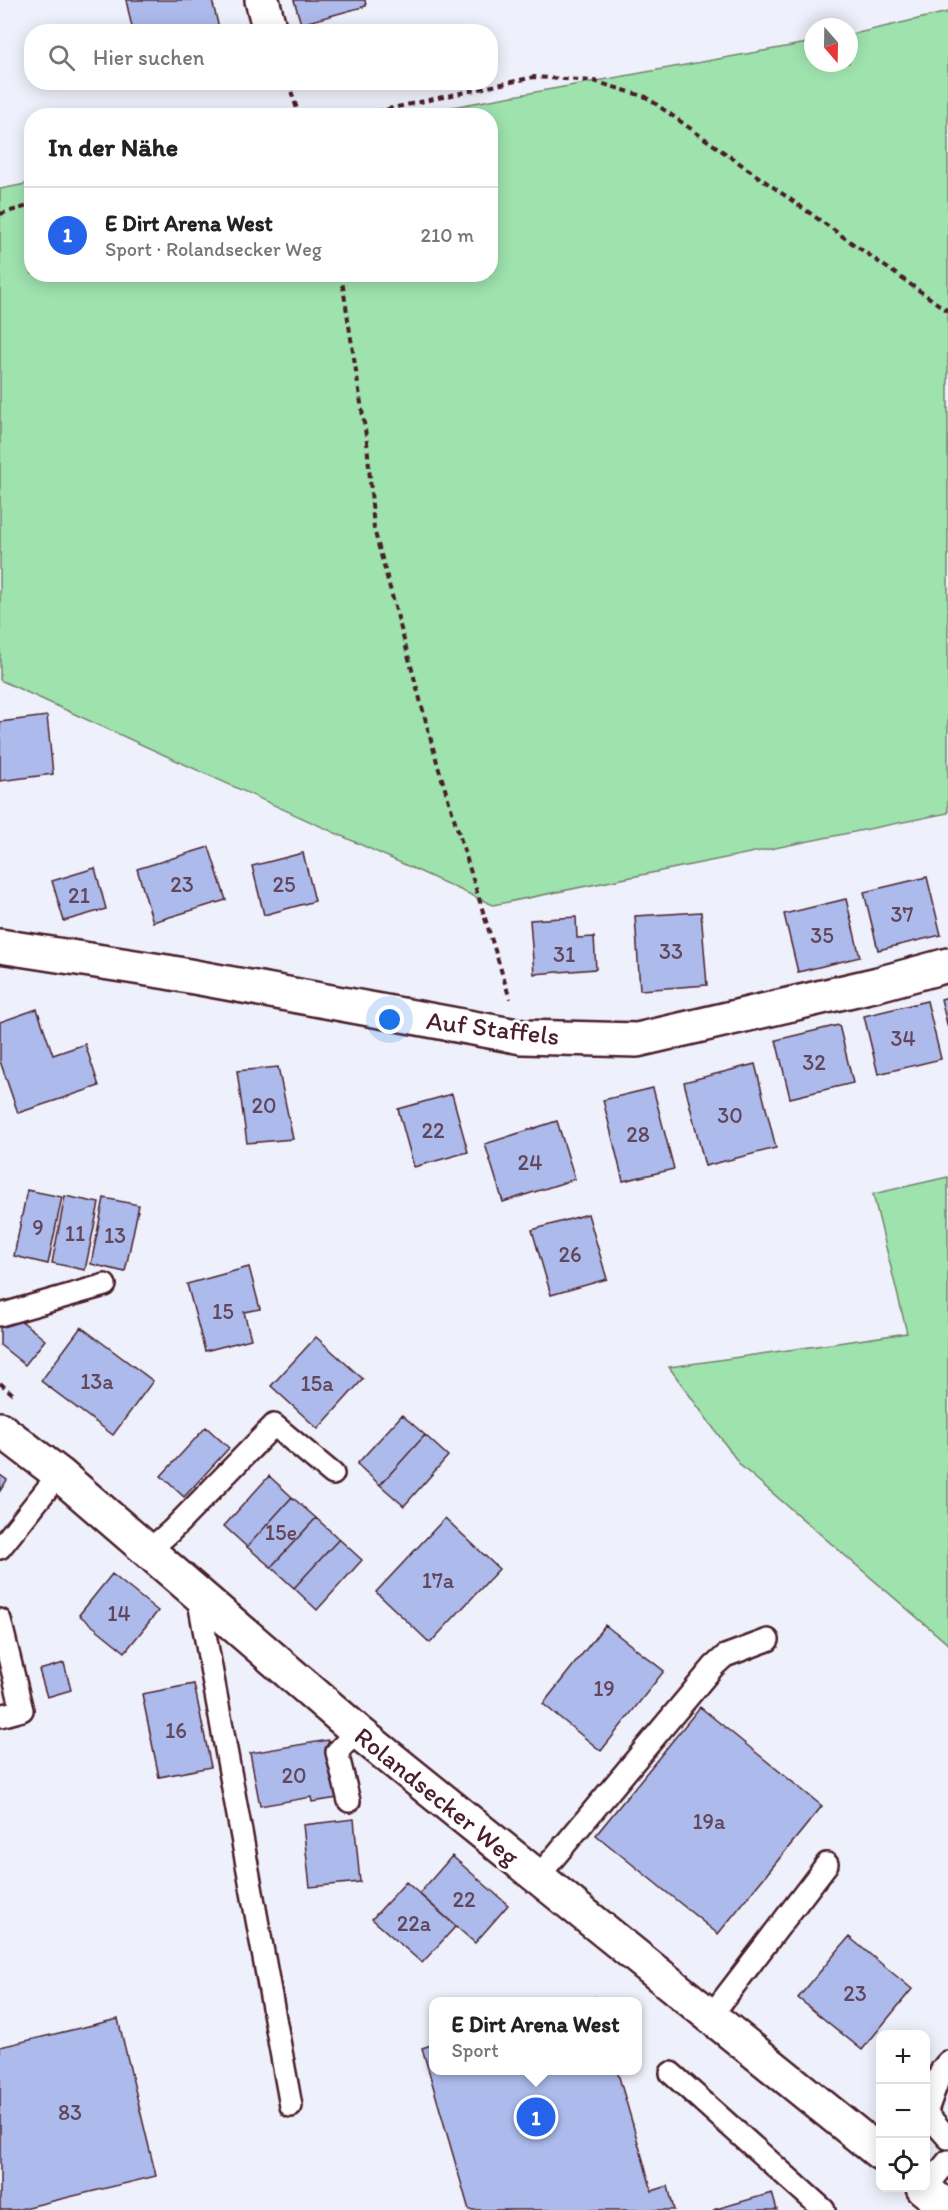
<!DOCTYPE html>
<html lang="de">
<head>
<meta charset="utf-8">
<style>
  :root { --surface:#fff; --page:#f6f6f6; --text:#222; --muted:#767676; --line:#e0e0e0; --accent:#2563eb }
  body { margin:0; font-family:Itim,sans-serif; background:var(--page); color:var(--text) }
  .controls { position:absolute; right:18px; bottom:18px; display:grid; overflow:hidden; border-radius:12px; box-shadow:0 3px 15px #0003 }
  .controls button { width:54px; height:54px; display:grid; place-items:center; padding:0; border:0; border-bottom:2px solid var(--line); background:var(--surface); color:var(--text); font:30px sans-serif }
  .compass { position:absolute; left:804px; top:18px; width:54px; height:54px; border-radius:50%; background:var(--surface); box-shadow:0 3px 15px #0003; rotate:160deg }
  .you { position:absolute; left:390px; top:1020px; width:21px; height:21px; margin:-15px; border:4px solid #fff; border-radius:50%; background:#1a73e8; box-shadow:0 0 0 9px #1a73e833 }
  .badge { display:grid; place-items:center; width:39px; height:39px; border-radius:50%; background:var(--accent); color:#fff; font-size:20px; font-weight:700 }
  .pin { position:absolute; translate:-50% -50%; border:3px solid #fff; box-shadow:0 2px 6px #0006 }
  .popup { position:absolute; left:429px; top:1997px; width:213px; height:78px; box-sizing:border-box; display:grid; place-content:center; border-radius:12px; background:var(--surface); filter:drop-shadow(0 2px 4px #0005); font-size:20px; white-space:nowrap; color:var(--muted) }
  .popup b { font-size:22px; color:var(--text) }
  .popup::after { content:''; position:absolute; left:50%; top:100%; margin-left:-12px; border:12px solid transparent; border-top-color:var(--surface) }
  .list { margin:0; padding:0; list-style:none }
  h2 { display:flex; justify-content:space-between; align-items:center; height:78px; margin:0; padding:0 24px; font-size:26px }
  h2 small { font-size:20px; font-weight:400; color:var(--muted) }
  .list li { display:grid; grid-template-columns:39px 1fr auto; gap:18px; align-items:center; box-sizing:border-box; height:96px; padding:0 24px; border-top:2px solid var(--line) }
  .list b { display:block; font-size:22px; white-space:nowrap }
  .list p { margin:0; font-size:20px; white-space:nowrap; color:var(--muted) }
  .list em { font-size:20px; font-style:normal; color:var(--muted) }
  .icon { flex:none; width:33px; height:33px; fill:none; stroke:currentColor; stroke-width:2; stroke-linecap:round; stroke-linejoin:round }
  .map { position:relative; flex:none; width:948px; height:2210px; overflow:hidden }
  .search { position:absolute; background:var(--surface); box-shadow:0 3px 15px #0003; left:24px; top:24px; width:474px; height:66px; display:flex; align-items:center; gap:15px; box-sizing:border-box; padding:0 21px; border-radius:24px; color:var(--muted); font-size:22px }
  .panel { position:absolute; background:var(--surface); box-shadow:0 3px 15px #0003; left:24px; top:108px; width:474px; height:174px; border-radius:24px }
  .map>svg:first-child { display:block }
</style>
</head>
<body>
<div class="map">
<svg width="948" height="2210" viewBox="0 0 948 2210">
  <rect width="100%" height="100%" fill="#eef1fb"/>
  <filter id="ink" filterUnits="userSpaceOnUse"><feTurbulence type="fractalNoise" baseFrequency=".0167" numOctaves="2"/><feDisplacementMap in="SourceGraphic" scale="12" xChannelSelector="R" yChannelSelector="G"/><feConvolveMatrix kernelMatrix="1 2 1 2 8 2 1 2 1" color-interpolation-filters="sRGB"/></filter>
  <g filter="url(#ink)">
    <path fill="#9ee2ae" stroke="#74806c" stroke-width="1.5" d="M 948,12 L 948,813 L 493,905 L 0,680 L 0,189 L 31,183 L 32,274 L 490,274 L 490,116 L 408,115 L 813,42 L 813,63 L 849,63 L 849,35 Z
      M 948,1177 L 948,1644 L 741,1466 L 669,1367 L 907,1333 L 873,1194 Z"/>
    <path fill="#acbbeb" stroke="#4a1f2b" stroke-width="1.5" d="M 126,0 L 212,0 L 220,32 L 133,32 Z
      M 294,0 L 365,0 L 366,6 L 301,24 Z
      M 47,716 L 53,774 L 0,781 L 0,722 Z
      M 209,847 L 226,900 L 153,922 L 137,869 Z
      M 303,853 L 315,901 L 264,915 L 252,866 Z
      M 95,868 L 106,909 L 64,921 L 52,881 Z
      M 927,877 L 941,935 L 878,950 L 864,892 Z
      M 846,899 L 860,957 L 798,972 L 784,914 Z
      M 701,912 L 707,985 L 640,990 L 635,916 Z
      M 576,917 L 577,938 L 594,937 L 596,969 L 534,974 L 530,920 Z
      M 948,997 L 948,1028 L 941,999 Z
      M 927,1001 L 941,1059 L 878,1074 L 864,1016 Z
      M 37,1009 L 53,1055 L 85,1044 L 99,1086 L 18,1113 L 0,1061 L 0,1022 Z
      M 839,1025 L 853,1083 L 790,1098 L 776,1040 Z
      M 755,1064 L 776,1148 L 705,1166 L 684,1082 Z
      M 278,1067 L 293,1139 L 247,1143 L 237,1071 Z
      M 653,1088 L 674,1169 L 623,1181 L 603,1100 Z
      M 452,1094 L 468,1152 L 414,1167 L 398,1109 Z
      M 557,1121 L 575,1179 L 503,1202 L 485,1144 Z
      M 27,1190 L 62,1197 L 48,1264 L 14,1256 Z
      M 65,1196 L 99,1203 L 85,1270 L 52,1263 Z
      M 104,1198 L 139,1205 L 125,1272 L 91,1264 Z
      M 588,1214 L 607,1279 L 551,1295 L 532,1230 Z
      M 249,1267 L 260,1309 L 244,1312 L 251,1339 L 205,1351 L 187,1284 Z
      M 18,1318 L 45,1340 L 25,1365 L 0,1345 L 0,1323 Z
      M 81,1327 L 153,1381 L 113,1435 L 41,1381 Z
      M 316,1337 L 363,1379 L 318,1429 L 271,1386 Z
      M 402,1415 L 425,1435 L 380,1485 L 357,1464 Z
      M 206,1427 L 229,1448 L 184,1497 L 161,1476 Z
      M 425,1435 L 448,1456 L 404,1506 L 380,1485 Z
      M 0,1475 L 7,1480 L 0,1491 Z
      M 269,1476 L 292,1497 L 247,1547 L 224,1526 Z
      M 292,1497 L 316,1518 L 271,1567 L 247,1547 Z
      M 316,1518 L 339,1539 L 294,1588 L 271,1567 Z
      M 445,1518 L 499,1569 L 430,1643 L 376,1592 Z
      M 339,1539 L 362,1560 L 317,1610 L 294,1588 Z
      M 112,1574 L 158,1611 L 125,1652 L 79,1615 Z
      M 605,1625 L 664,1671 L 601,1751 L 543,1704 Z
      M 64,1663 L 71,1690 L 47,1697 L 39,1670 Z
      M 194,1684 L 211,1767 L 159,1777 L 142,1694 Z
      M 700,1707 L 822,1806 L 718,1934 L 596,1835 Z
      M 328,1740 L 338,1798 L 312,1802 L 311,1797 L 260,1806 L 250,1753 Z
      M 354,1819 L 360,1882 L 310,1887 L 303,1825 Z
      M 452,1856 L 508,1905 L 475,1943 L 419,1894 Z
      M 406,1882 L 456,1926 L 422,1963 L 372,1919 Z
      M 849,1937 L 912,1989 L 862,2050 L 798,1998 Z
      M 596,1997 L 597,2002 L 581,2002 Z
      M 118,2019 L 156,2176 L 16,2210 L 0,2210 L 0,2047 Z
      M 434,2044 L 434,2070 L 617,2070 L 652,2191 L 668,2186 L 674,2210 L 469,2210 L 422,2048 Z
      M 772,2193 L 777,2210 L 713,2210 Z"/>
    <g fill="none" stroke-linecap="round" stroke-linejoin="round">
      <defs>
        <path id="lane" d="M 0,1315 L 105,1285
          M 0,1548 L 59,1474
          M 147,1552 L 171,1531 L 274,1425 L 333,1474
          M 198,1596 L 291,2106
          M 0,1620 L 22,1710 L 0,1716
          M 349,1801 L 337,1752 L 357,1731
          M 537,1878 L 714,1666 L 725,1656 L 768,1640
          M 710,2017 L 827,1864
          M 948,2062 L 942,2069 L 926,2113 L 948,2138
          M 671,2073 L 824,2210
          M 925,2189 L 948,2161"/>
        <path id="street" d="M 262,0 L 268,23
          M 0,946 L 167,972 L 522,1037 L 637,1040 L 878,984 L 948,965"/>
        <path id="secondary" d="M 0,1429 L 59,1474 L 357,1731 L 880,2153
          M 923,2188 L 948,2208"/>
      </defs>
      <use href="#lane" stroke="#4a1f2b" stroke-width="26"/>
      <use href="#street" stroke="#4a1f2b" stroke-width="38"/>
      <use href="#secondary" stroke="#4a1f2b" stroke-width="38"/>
      <path stroke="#4a1f2b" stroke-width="4" stroke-dasharray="6 4.5" stroke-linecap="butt" d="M 288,82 L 298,112 L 305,116
        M 356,116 L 534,77 L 594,81 L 646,97 L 948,311
        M 0,214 L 32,205
        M 341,274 L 367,442 L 374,529 L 438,766 L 510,999
        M 0,1383 L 15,1396"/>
      <use href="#lane" stroke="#fff" stroke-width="21"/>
      <use href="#street" stroke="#fff" stroke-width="33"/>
      <use href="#secondary" stroke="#fff" stroke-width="33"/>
    </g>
  </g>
  <g text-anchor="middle" stroke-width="6" stroke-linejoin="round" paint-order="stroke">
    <g font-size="22" fill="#62465b">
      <text x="182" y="892">23</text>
      <text x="284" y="892">25</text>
      <text x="79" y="903">21</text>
      <text x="902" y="922">37</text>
      <text x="822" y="943">35</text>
      <text x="671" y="959">33</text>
      <text x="564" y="962">31</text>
      <text x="903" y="1046">34</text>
      <text x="814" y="1070">32</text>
      <text x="264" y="1113">20</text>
      <text x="730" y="1123">30</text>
      <text x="433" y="1138">22</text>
      <text x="638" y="1142">28</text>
      <text x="530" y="1170">24</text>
      <text x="38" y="1235">9</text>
      <text x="75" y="1241">11</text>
      <text x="115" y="1243">13</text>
      <text x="570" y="1262">26</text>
      <text x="223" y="1319">15</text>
      <text x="97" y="1389">13a</text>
      <text x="317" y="1391">15a</text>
      <text x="281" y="1540">15e</text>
      <text x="438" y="1588">17a</text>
      <text x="119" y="1621">14</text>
      <text x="604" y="1696">19</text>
      <text x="176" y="1738">16</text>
      <text x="294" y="1783">20</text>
      <text x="709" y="1829">19a</text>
      <text x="464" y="1907">22</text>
      <text x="414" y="1931">22a</text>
      <text x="855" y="2001">23</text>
      <text x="70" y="2120">83</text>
    </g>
    <g font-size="26" fill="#4a1f2b" stroke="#fff">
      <text transform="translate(493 1028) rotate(7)" y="9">Auf Staffels</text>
      <text transform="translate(437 1796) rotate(39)" y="9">Rolandsecker Weg</text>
    </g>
  </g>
</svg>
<div class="controls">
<button>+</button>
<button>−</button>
<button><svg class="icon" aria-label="locate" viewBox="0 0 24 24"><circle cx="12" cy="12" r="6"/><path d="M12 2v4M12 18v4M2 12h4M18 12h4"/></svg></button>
</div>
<svg class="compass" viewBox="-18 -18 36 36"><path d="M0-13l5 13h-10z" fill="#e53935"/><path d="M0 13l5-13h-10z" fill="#767676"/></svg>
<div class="you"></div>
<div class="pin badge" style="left:536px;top:2117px">1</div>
<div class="popup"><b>E Dirt Arena West</b>Sport</div>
<div class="search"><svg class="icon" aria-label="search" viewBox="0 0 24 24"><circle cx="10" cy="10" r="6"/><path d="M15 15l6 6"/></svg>Hier suchen</div>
<section class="panel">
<h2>In der Nähe<small></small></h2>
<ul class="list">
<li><span class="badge">1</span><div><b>E Dirt Arena West</b><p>Sport · Rolandsecker Weg</p></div><em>210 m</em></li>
</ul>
</section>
</div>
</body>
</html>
